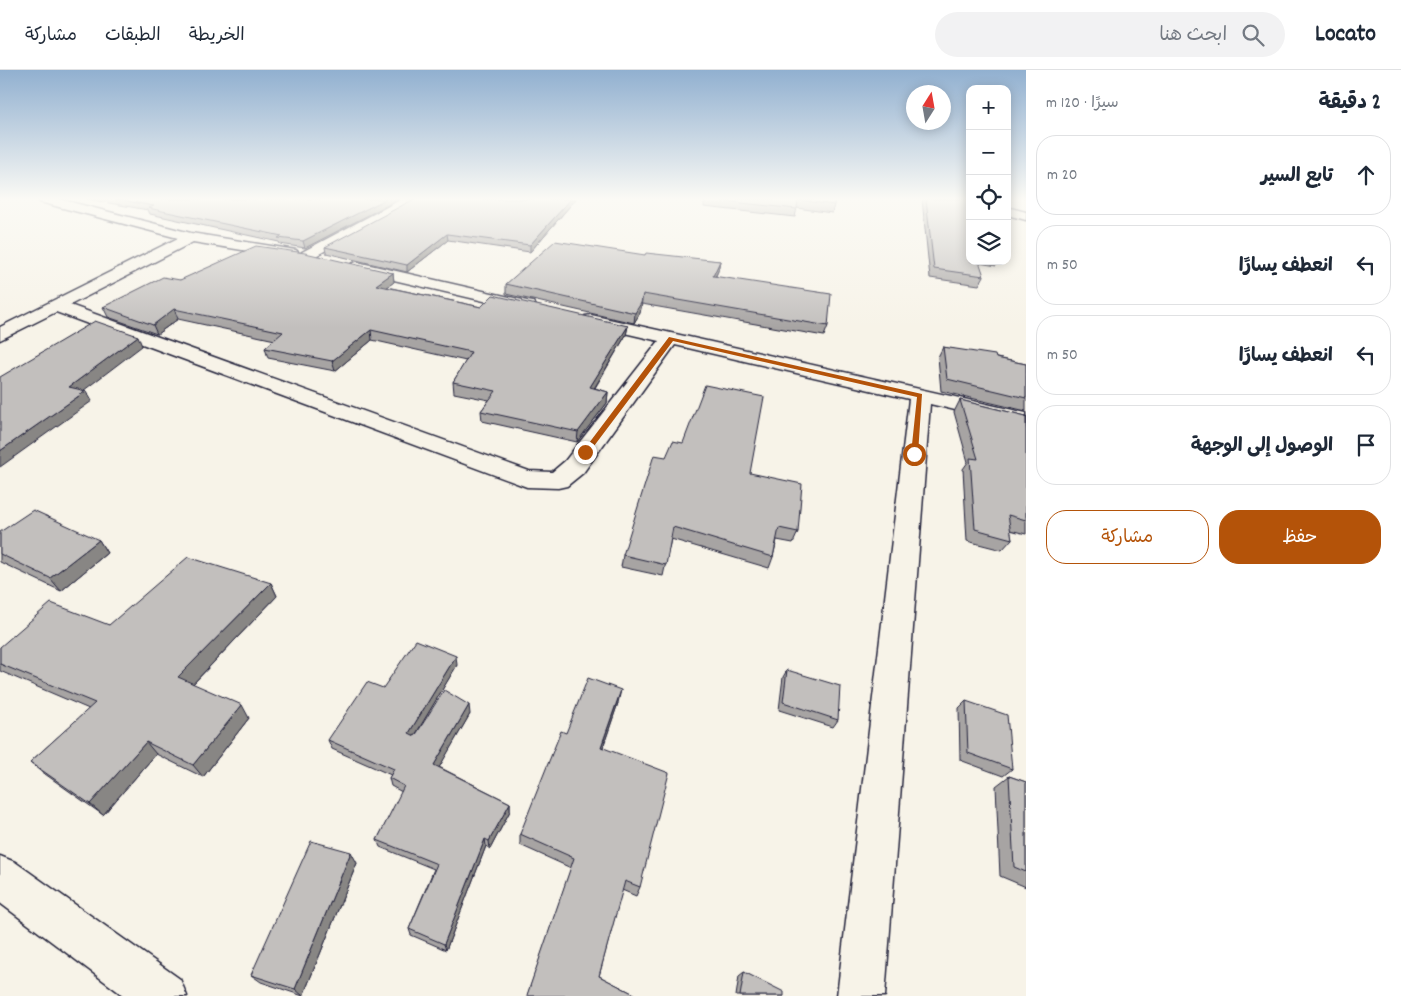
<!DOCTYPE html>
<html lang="ar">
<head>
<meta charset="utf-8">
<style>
  :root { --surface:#fff; --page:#f2f2f3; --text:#1f2937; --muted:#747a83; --line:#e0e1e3; --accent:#b45309 }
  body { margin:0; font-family:Dekko,"Playpen Sans Arabic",sans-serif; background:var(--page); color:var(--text); direction:rtl }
  .controls { position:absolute; right:15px; top:15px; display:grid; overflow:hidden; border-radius:10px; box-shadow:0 2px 12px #0003 }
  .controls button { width:45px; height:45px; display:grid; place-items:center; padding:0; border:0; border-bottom:1px solid var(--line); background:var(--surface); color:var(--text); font:25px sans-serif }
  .compass { position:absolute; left:906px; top:15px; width:45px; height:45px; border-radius:50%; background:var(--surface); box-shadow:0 2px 12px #0003; rotate:11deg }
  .stop { position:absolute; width:15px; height:15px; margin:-11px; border:4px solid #b45309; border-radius:50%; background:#fff }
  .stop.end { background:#b45309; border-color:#fff; box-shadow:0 1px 5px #0008 }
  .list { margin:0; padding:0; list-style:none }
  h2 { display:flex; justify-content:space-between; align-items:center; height:65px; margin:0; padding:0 20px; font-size:21px }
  h2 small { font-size:16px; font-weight:400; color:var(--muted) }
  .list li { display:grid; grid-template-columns:32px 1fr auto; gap:15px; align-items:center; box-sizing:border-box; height:80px; margin:0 10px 10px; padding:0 10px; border:1px solid var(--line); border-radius:20px }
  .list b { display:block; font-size:19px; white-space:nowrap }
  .list em { font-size:16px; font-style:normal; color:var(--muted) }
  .actions { display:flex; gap:10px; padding:15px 20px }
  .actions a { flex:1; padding:11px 0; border:1px solid var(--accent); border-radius:20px; text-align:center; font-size:18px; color:var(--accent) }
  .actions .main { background:var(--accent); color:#fff }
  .icon { flex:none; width:28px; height:28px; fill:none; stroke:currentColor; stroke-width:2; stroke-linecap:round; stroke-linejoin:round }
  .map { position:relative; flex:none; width:1026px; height:926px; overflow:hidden; direction:ltr }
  header { display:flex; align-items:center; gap:30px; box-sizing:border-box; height:70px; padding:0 25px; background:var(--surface); border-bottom:1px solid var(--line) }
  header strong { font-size:24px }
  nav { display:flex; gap:28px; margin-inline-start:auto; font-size:18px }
  .search { width:350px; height:45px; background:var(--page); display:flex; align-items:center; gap:12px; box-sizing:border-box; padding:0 18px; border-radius:28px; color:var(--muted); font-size:19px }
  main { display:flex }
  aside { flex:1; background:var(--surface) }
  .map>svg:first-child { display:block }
</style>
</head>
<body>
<header>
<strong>Locato</strong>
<div class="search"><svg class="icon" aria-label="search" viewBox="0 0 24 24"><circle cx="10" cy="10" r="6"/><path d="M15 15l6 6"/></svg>ابحث هنا</div>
<nav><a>الخريطة</a><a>الطبقات</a><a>مشاركة</a></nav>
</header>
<main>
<aside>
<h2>2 دقيقة<small>سيرًا · 120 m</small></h2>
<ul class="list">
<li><svg class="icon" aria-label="ahead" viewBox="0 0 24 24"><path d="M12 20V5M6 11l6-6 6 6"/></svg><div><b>تابع السير</b></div><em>20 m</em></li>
<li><svg class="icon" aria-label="left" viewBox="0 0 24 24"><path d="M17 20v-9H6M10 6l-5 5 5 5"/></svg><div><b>انعطف يسارًا</b></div><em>50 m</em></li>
<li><svg class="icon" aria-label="left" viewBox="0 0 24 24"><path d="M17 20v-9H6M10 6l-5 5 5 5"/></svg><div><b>انعطف يسارًا</b></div><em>50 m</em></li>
<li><svg class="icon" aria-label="arrive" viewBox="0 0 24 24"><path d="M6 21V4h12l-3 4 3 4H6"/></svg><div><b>الوصول إلى الوجهة</b></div></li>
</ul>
<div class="actions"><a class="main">حفظ</a><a>مشاركة</a></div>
</aside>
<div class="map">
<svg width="1026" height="926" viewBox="0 0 1026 926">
  <rect width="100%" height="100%" fill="#f7f3e8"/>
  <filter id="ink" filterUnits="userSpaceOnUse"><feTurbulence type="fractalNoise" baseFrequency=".02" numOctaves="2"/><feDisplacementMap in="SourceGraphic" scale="10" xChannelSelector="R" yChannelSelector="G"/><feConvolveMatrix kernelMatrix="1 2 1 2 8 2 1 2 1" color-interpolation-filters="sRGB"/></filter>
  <g filter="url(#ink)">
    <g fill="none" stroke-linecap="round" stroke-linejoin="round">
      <defs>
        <path id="street" d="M 39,129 L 59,129 L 191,163 L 296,180 L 299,183 L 296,186 L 291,188 L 193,172 L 70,235 L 529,401 L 552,402 L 565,391 L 659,271 L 585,254 L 582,250 L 585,246 L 591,245 L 1026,343 L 1026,357 L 930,334 L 885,926 L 837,926 L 909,329 L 675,275 L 583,403 L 567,416 L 558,418 L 527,417 L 56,242 L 0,270 L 0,257 L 178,168 L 40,132 Z
          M 402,129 L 416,130 L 312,188 L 302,188 L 299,185 L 302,182 Z
          M 1007,137 L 1026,142 L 1026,150 L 1007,145 Z
          M 357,192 L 527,231 L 533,232 L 536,236 L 533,240 L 527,241 L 351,200 L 349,197 L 351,194 Z
          M 0,786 L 15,792 L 180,909 L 187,926 L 124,926 L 0,833 Z"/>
      </defs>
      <use href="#street" stroke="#22223b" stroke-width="3"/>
      <use href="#street" fill="#f7f3e8" fill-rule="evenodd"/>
    </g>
    <path fill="#a7a4a3" stroke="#22223b" d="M 87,129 L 399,129 L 305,178 L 280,174 L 279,172 L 150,144 L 148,140 Z
      M 576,129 L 530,182 L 448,170 L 407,202 L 326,183 L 325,177 Z
      M 704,129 L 835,129 L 834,135 L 832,143 L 797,138 L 795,147 L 704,137 Z
      M 922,129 L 970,129 L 970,191 L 999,191 L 996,196 L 979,193 L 984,206 L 979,215 L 930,208 Z
      M 645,185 L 720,191 L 718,201 L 716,206 L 828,256 L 824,266 L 642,234 L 640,243 L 634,253 L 506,224 L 506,214 Z
      M 393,203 L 394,212 L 387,217 L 481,237 L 628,256 L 626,265 L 595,318 L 608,322 L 607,333 L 577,372 L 482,351 L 481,341 L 489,330 L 454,323 L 453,312 L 466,291 L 372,270 L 335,301 L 268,288 L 265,278 L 275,270 L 178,249 L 157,264 L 108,247 L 103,237 L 180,210 Z
      M 943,277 L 1026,294 L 1026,341 L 941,321 L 938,287 Z
      M 960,330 L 1026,346 L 1026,464 L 1010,460 L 1012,469 L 1002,480 L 967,471 L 963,399 L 968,392 L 954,342 Z
      M 666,387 L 750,403 L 798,462 L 793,473 L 777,470 L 773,487 L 769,498 L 671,469 L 663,506 L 621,497 L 623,485 Z
      M 0,462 L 99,470 L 107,483 L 61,521 L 0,492 Z
      M 271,513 L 277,526 L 193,614 L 249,648 L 203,707 L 156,684 L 103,745 L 45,704 L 30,692 L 89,639 L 0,601 L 0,577 L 109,555 Z
      M 457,595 L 414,666 L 470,644 L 439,697 L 510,733 L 510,741 L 490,779 L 486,776 L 446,880 L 411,865 L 409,859 L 434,799 L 380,777 L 377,770 L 402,722 L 391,716 L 389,708 L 391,705 L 332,679 L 328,670 L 383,618 Z
      M 787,600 L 838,650 L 833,657 L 779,640 L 783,607 Z
      M 966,631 L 1012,699 L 1003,706 L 960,690 L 959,638 Z
      M 618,633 L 603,677 L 640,817 L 636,826 L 622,820 L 599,906 L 638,926 L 527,926 L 571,798 L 520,775 L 520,764 Z
      M 1009,706 L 1026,712 L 1026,817 L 1000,806 L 996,716 Z
      M 357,793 L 303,926 L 261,912 L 251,905 Z
      M 744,902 L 784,926 L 736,926 L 739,906 Z"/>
    <path fill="#888684" stroke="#22223b" d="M 386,129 L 399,129 L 305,178 L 303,171 Z
      M 571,129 L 576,129 L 530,182 L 530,175 Z
      M 447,164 L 448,170 L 407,202 L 407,195 Z
      M 720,191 L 718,201 L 711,215 L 713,206 Z
      M 393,203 L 394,212 L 378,224 L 376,215 Z
      M 643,224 L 640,243 L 634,253 L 635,243 Z
      M 174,239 L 178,249 L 157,264 L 153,255 Z
      M 628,256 L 626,265 L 589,327 L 590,317 Z
      M 371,260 L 372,270 L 335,301 L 332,291 Z
      M 138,266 L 142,276 L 75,327 L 69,317 Z
      M 86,321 L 92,331 L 0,397 L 0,381 Z
      M 608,322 L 607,333 L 577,372 L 578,362 Z
      M 99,470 L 107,483 L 61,521 L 50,508 Z
      M 271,513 L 277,526 L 187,620 L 178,607 Z
      M 456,586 L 457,595 L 411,672 L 409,663 Z
      M 621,620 L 618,633 L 599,689 L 601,677 Z
      M 242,635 L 249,648 L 203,707 L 193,695 Z
      M 469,635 L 470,644 L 436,703 L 434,695 Z
      M 146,672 L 156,684 L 103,745 L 90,734 Z
      M 510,733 L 510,741 L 490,779 L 489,771 Z
      M 485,769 L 486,776 L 446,880 L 444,874 Z
      M 351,782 L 357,793 L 303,926 L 295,919 Z"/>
    <path fill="#c2bfbd" stroke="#22223b" d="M 116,129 L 386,129 L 303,171 L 278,168 L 282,166 L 148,138 L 154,136 Z
      M 414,129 L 571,129 L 530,175 L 447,164 L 407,195 L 325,177 Z
      M 705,129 L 835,129 L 834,135 L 798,130 L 797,139 Z
      M 926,129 L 970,129 L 970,191 L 979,191 L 984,206 L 934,199 Z
      M 555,171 L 645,185 L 646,183 L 720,191 L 713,206 L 831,224 L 828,256 L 643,224 L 641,233 L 635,243 L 506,214 Z
      M 256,176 L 305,183 L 393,203 L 376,215 L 481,237 L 493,225 L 628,256 L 590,317 L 608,322 L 578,362 L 481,341 L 496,321 L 453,312 L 471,282 L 371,260 L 332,291 L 265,278 L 283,262 L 174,239 L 153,255 L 103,237 L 163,207 L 180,210 Z
      M 95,251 L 138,266 L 69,317 L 86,321 L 0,381 L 0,307 Z
      M 943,277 L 995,285 L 996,288 L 1026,294 L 1026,328 L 947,309 Z
      M 705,315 L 764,327 L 750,403 L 802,414 L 798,462 L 779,458 L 773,487 L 673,457 L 666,495 L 623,485 L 654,385 L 666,387 L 673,371 L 683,373 Z
      M 960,330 L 1026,346 L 1026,450 L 1008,445 L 1012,469 L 975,459 L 970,388 L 978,389 Z
      M 33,440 L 99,470 L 50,508 L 0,484 L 0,462 Z
      M 188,487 L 271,513 L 178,607 L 242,635 L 193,695 L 146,672 L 90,734 L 30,692 L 95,633 L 0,594 L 0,577 L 51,533 L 109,555 Z
      M 416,570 L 456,586 L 409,663 L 415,666 L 444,620 L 469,635 L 434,695 L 510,733 L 489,771 L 485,769 L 444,874 L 409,859 L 437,794 L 377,770 L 404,716 L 389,708 L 394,699 L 328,670 L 367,612 L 383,618 Z
      M 787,600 L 840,616 L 838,650 L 783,632 Z
      M 588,608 L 621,620 L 601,677 L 669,703 L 640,817 L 625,811 L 599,906 L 638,926 L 528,926 L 527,925 L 574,788 L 520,764 L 561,661 L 566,663 Z
      M 966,631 L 1007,645 L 1012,699 L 968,683 Z
      M 1009,706 L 1026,712 L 1026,802 L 1014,797 Z
      M 311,771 L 351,782 L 295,919 L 251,905 Z
      M 744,902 L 784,922 L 784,926 L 740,926 Z"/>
  </g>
  <linearGradient id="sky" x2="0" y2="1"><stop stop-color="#91b0d0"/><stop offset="0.5" stop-color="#fbfaf5"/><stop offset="1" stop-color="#fbfaf5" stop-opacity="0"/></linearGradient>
  <rect width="1026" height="258" fill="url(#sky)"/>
  <path fill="#b45309" d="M 669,267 L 922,324 L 918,384 L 914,386 L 911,384 L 917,327 L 673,271 L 588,384 L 583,384 L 583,381 Z"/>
</svg>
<div class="controls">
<button>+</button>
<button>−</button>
<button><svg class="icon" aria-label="locate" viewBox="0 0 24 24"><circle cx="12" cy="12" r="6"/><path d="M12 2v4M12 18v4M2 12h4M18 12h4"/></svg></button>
<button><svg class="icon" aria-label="layers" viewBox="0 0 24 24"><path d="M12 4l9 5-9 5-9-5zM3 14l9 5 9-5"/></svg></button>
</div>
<svg class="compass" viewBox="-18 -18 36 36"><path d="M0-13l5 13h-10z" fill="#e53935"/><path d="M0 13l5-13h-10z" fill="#747a83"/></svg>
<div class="stop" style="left:914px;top:384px"></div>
<div class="stop end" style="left:585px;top:382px"></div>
</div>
</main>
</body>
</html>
